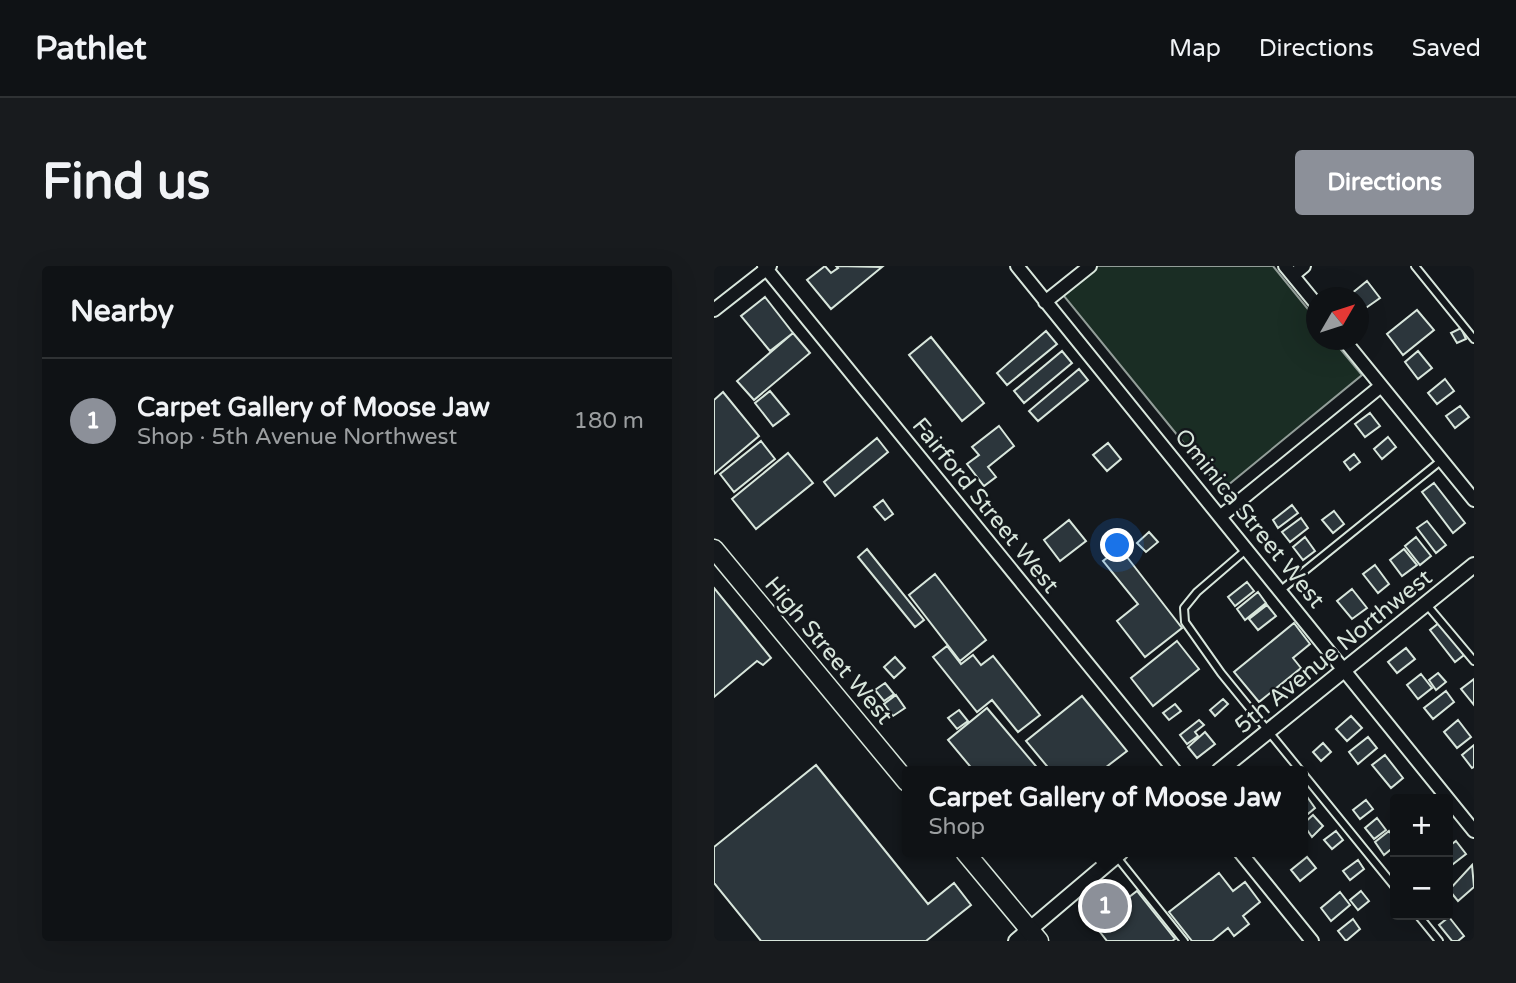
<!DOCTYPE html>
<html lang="en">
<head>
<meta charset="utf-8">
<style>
  :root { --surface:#0f1215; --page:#181b1e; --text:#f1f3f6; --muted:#9b9ea0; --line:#2f3234; --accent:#8c9099 }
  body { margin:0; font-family:"Varela Round",sans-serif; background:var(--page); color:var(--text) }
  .controls { position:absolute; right:21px; bottom:21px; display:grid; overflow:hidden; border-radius:7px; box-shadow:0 7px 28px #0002 }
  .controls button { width:63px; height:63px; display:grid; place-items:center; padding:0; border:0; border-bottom:2px solid var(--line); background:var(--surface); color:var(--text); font:35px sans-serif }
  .compass { position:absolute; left:592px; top:21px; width:63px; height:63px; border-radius:50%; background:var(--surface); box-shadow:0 7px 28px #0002; rotate:51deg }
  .you { position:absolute; left:404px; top:280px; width:24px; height:24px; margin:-18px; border:5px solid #fff; border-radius:50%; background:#1a73e8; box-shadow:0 0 0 10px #1a73e833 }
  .badge { display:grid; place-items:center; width:46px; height:46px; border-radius:50%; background:var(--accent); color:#fff; font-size:23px; font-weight:700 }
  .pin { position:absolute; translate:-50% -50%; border:4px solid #fff; box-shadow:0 2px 7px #0006 }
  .popup { position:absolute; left:188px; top:500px; width:406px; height:91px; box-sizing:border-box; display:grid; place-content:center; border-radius:7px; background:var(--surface); filter:drop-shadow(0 2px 5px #0005); font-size:23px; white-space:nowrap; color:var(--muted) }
  .popup b { font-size:26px; color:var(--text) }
  .popup::after { content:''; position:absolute; left:50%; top:100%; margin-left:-14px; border:14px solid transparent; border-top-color:var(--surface) }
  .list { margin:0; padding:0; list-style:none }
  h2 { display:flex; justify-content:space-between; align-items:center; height:91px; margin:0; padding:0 28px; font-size:30px }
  h2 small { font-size:23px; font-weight:400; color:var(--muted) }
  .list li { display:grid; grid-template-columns:46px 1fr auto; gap:21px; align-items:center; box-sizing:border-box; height:126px; padding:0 28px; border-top:2px solid var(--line) }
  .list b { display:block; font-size:26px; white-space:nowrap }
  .list p { margin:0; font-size:23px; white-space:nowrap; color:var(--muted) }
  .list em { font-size:23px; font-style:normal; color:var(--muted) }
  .map { position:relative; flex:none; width:760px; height:675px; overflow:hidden; border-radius:7px }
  header { display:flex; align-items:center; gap:42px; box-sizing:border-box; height:98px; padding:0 35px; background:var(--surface); border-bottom:2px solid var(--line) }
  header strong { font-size:33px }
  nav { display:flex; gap:38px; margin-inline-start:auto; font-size:24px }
  .intro { display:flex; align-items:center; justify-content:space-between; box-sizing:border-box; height:168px; padding:0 42px }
  h1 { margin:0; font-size:49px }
  .button { padding:18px 32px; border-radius:7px; background:var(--accent); color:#fff; font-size:24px; font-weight:700 }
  main { display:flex; gap:42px; padding:0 42px }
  aside { flex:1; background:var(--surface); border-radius:7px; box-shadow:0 7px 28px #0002 }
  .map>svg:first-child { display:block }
</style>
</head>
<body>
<header>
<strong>Pathlet</strong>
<nav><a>Map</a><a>Directions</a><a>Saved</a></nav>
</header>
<div class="intro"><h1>Find us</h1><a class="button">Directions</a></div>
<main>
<aside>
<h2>Nearby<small></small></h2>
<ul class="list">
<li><span class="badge">1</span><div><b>Carpet Gallery of Moose Jaw</b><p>Shop · 5th Avenue Northwest</p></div><em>180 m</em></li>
</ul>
</aside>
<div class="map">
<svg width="760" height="675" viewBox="0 0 760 675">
  <rect width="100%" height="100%" fill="#14181c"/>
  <path fill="#1a2d24" stroke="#939e99" stroke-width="2" d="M 374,0 L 559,0 L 602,53 L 603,74 L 619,74 L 648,109 L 508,224 L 345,24 Z"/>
  <path fill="#2c363c" stroke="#d8e6dc" stroke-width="2" d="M 111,0 L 117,7 L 124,2 L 122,0 L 168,1 L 117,43 L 93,14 Z
    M 653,15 L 666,32 L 649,44 L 645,32 L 637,28 Z
    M 51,31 L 79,67 L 56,85 L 27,50 Z
    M 703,44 L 720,64 L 689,89 L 673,68 Z
    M 747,62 L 752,73 L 743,77 L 737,67 Z
    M 332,65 L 343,78 L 293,119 L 283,107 Z
    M 79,67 L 96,87 L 40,134 L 23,115 Z
    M 217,71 L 270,137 L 248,155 L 195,89 Z
    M 348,85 L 358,97 L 310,137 L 300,125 Z
    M 704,85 L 718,102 L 704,113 L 691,96 Z
    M 365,103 L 374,114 L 324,155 L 315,145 Z
    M 731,113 L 740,125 L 723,138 L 714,127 Z
    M 56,125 L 75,148 L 59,160 L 41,137 Z
    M 9,126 L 45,170 L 0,208 L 0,134 Z
    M 746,140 L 755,151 L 741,162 L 732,150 Z
    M 656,147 L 666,160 L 651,171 L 641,158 Z
    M 285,160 L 300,180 L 274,201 L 282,211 L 270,220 L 253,198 L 265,189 L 258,181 Z
    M 674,171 L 682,181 L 668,193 L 660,183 Z
    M 163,172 L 174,186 L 121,230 L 110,216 Z
    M 47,175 L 61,193 L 20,226 L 6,208 Z
    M 394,177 L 407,193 L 393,205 L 379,189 Z
    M 74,187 L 99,217 L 42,263 L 18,233 Z
    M 640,188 L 646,196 L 636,204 L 630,196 Z
    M 720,217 L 751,257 L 739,267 L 708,226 Z
    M 169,234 L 179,248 L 171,254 L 160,241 Z
    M 578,239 L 584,247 L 564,262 L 559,254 Z
    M 620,245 L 630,258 L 619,267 L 608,254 Z
    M 587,252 L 594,262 L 576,276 L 568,266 Z
    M 355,254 L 372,275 L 346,295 L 330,274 Z
    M 713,255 L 732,279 L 722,287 L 703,262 Z
    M 435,266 L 444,276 L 432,286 L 423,277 Z
    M 591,271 L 601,285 L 589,294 L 579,281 Z
    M 702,271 L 717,290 L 706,299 L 691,280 Z
    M 406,282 L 468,362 L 431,391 L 403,355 L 424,338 L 389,295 Z
    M 153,283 L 210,354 L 201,361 L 144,291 Z
    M 690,283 L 703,299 L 688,310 L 676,294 Z
    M 661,299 L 675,318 L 664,327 L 649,308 Z
    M 221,308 L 272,374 L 246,395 L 195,329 Z
    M 533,316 L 540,325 L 521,340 L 514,331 Z
    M 0,322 L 57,392 L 49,399 L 43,395 L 0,431 Z
    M 638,323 L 653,342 L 638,353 L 623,335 Z
    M 544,326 L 552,337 L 531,354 L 523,343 Z
    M 553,339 L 562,350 L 544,364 L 535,353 Z
    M 580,357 L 596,378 L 579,392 L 587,402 L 545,436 L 520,406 Z
    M 725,357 L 750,389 L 741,396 L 716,364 Z
    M 463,375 L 485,403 L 439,440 L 417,412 Z
    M 233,380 L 247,398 L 259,389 L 267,399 L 279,390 L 326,449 L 304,466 L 278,434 L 263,446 L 219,391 Z
    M 692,382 L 701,393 L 683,407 L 674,396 Z
    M 181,391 L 191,402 L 180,412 L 170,401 Z
    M 724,407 L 732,416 L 722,424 L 715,414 Z
    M 707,408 L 718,422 L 704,433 L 693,419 Z
    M 760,413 L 760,439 L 747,423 Z
    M 171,417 L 180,428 L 170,435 L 161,424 Z
    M 732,425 L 740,436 L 719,453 L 710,442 Z
    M 182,429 L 191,442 L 179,450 L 170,438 Z
    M 368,430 L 413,485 L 387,505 L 337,505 L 312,475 Z
    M 509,433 L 514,438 L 501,450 L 496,444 Z
    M 461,438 L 467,445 L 455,454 L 449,447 Z
    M 273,442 L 326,505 L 260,505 L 234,474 Z
    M 245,444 L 254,455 L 243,463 L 234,452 Z
    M 637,450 L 648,462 L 633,475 L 622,463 Z
    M 485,454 L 490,459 L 481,466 L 484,470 L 473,478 L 466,469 Z
    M 744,454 L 757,471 L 743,482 L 730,466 Z
    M 491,466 L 501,478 L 483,492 L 474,481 Z
    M 654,471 L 663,482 L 644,498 L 635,486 Z
    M 609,477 L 617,486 L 607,495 L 599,486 Z
    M 760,479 L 760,501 L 758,502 L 748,489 Z
    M 671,489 L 689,512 L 677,522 L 658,499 Z
    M 102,499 L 214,638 L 240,617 L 257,639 L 212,675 L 47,675 L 0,617 L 0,581 Z
    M 589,525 L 601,542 L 589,552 Z
    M 652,534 L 659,543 L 646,553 L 639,544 Z
    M 599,549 L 609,560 L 598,571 L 589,558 Z
    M 663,552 L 672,564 L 660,573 L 651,562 Z
    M 622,565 L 629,574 L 618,583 L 610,574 Z
    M 675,565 L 681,573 L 681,580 L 670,589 L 661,576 Z
    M 742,575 L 752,588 L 734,602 L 734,581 Z
    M 593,591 L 602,602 L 586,615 L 577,604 Z
    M 644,594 L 650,603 L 636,614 L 629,605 Z
    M 758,599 L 760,621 L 744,635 L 735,624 Z
    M 505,607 L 519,625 L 531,616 L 546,636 L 529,650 L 535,658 L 520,670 L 514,662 L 498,675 L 478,675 L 455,646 Z
    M 423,625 L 461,673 L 458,675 L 393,675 L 386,666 L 389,651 Z
    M 647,625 L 655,635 L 644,644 L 636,634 Z
    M 626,626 L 636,639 L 617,655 L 607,642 Z
    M 735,651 L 750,670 L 744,675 L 738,675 L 725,659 Z
    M 639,653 L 646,663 L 632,675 L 624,665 Z"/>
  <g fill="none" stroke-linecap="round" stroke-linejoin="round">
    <defs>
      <path id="service" d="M 701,0 L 760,73
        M 533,283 L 483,326 L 470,342 L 471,356 L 507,407 L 681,621
        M 567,324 L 729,193
        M 713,339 L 760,395
        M 402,590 L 470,675
        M 704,649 L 725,675"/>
      <path id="minor" d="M 50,0 L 461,505
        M 303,0 L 760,565
        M 571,0 L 603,39
        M 579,9 L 590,0
        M 331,36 L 376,0
        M 0,44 L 56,0
        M 630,74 L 760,234
        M 507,250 L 667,120
        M 526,586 L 598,675"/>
      <path id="tertiary" d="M 505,505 L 760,299
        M 302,675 L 407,586"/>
      <path id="secondary" d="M 0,283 L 193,516
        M 251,586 L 325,675"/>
    </defs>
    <use href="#service" stroke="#d8e6dc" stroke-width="10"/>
    <use href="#minor" stroke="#d8e6dc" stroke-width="16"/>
    <use href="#tertiary" stroke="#d8e6dc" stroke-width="18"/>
    <use href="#secondary" stroke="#d8e6dc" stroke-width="21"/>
    <use href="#service" stroke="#14181c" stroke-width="6"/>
    <use href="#minor" stroke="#14181c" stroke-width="12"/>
    <use href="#tertiary" stroke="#14181c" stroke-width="14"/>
    <use href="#secondary" stroke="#14181c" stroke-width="18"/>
  </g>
  <g text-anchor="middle" stroke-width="5" stroke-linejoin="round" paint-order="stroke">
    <g font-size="23" fill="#d8e6dc" stroke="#14181c">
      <text transform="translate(272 239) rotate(51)" y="8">Fairford Street West</text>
      <text transform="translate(536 252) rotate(51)" y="8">Ominica Street West</text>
      <text transform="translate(115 384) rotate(50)" y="8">High Street West</text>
      <text transform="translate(619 385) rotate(-39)" y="8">5th Avenue Northwest</text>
    </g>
  </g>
</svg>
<div class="controls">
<button>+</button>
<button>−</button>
</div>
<svg class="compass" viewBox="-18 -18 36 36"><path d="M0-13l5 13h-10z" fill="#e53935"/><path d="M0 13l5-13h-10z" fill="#9b9ea0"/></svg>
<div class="you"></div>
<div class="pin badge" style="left:391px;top:640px">1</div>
<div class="popup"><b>Carpet Gallery of Moose Jaw</b>Shop</div>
</div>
</main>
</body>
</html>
